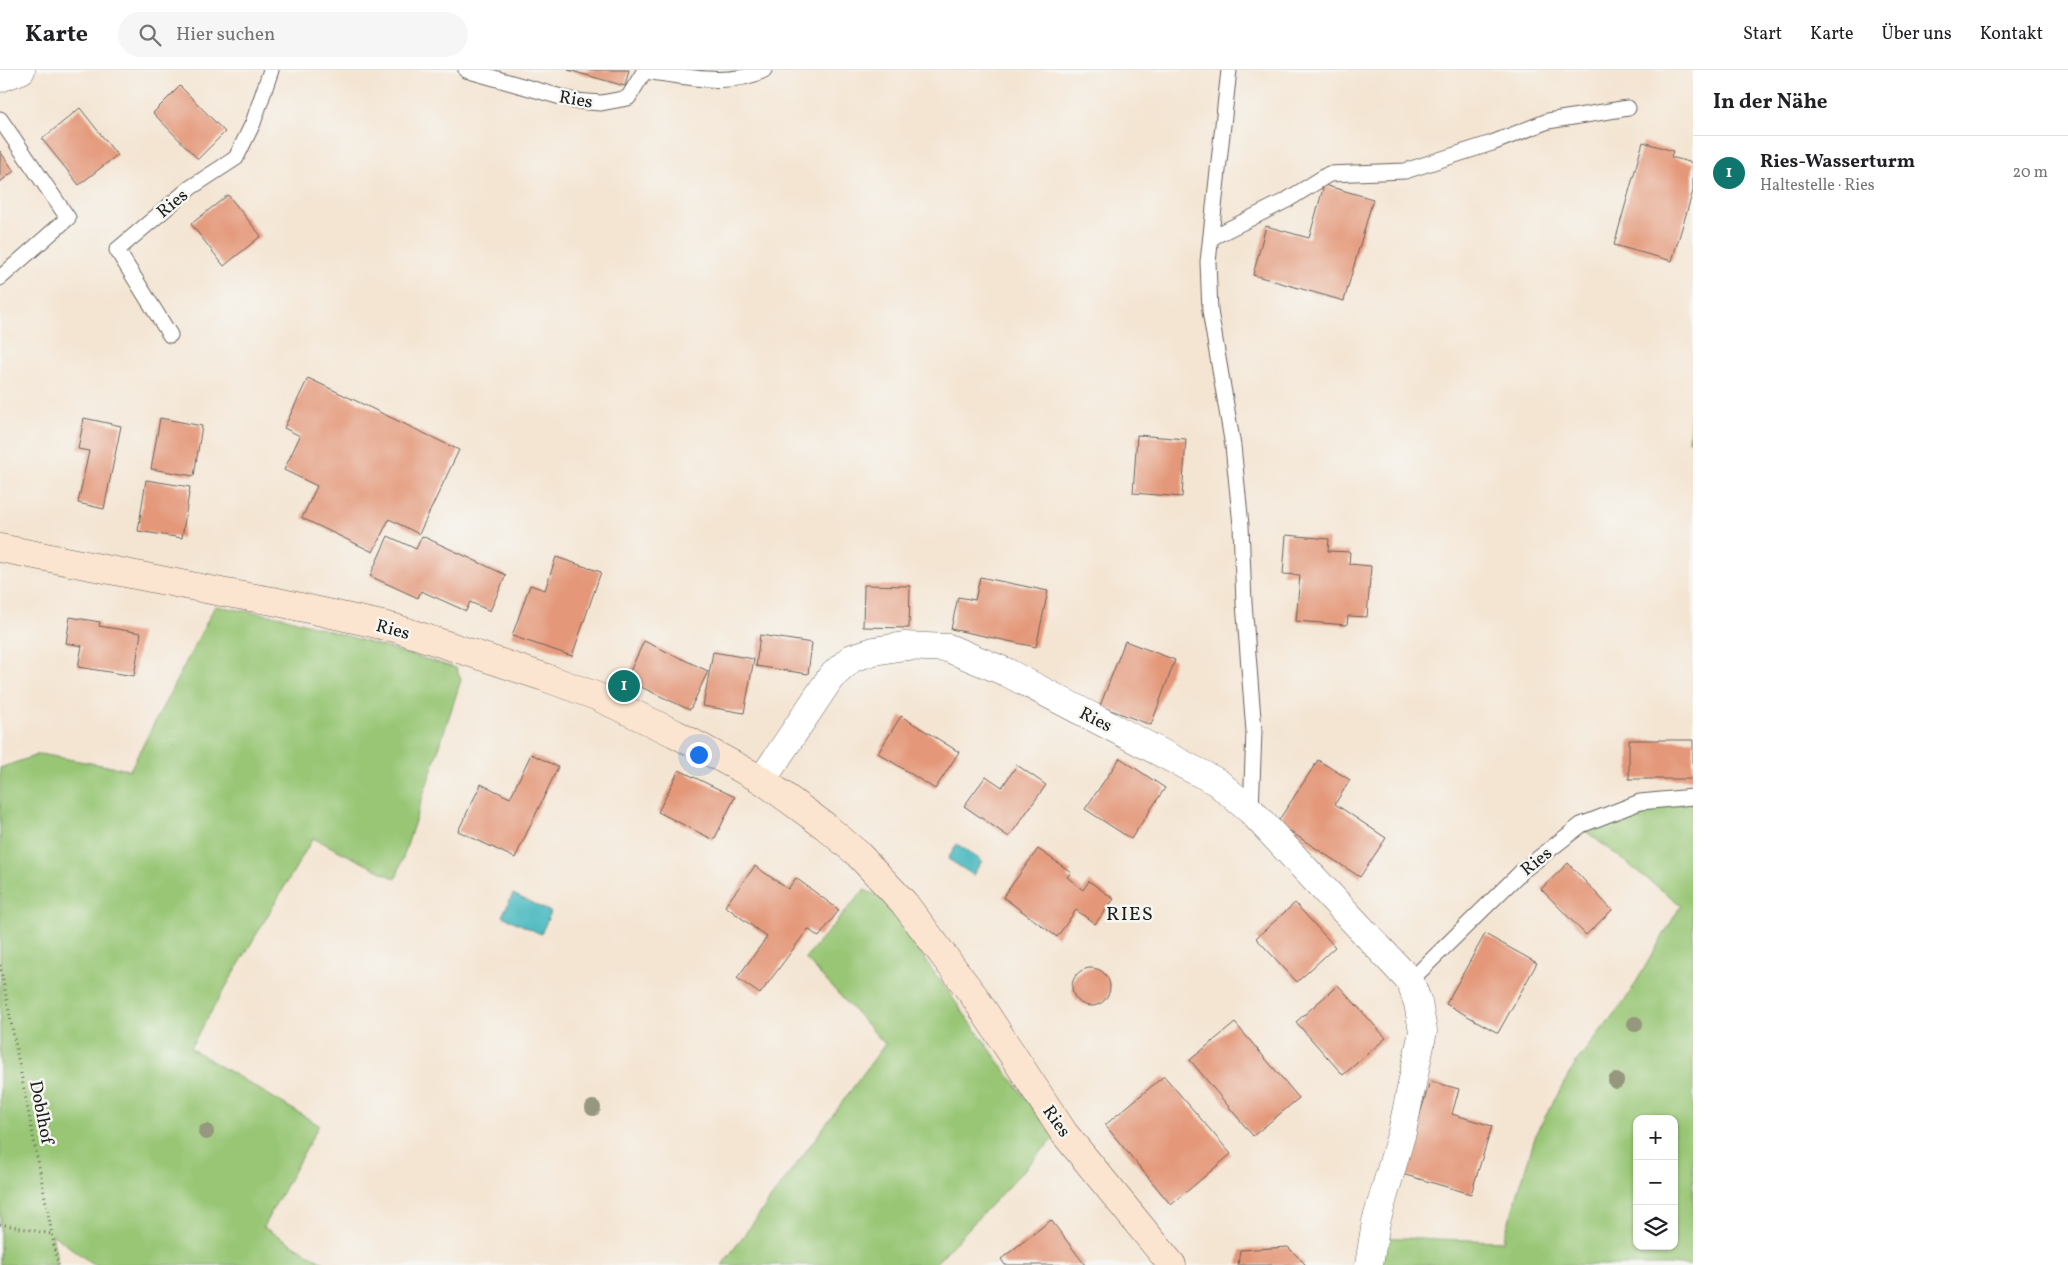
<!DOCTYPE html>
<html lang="de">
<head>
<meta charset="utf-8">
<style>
  :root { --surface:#fff; --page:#f6f6f6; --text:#202124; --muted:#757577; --line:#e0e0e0; --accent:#0f766e }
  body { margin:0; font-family:Vollkorn,serif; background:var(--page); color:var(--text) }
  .controls { position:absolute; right:15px; bottom:15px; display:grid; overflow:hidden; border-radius:10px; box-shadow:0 1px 4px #0004 }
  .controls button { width:45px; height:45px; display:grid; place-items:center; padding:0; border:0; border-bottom:1px solid var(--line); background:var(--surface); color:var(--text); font:25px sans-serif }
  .you { position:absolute; left:698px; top:684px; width:18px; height:18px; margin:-12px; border:4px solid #fff; border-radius:50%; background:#1a73e8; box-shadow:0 0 0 8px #1a73e833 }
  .badge { display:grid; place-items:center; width:32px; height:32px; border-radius:50%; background:var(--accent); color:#fff; font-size:16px; font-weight:700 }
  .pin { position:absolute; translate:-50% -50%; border:2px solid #fff; box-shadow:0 1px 5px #0006 }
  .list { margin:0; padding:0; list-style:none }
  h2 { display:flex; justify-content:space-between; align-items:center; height:65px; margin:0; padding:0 20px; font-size:21px }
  h2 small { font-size:16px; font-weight:400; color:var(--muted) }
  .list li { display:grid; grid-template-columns:32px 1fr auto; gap:15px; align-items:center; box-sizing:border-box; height:75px; padding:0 20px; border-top:1px solid var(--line) }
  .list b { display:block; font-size:19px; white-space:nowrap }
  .list p { margin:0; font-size:16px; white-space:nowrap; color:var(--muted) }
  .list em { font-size:16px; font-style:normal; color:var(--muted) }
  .icon { flex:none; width:28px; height:28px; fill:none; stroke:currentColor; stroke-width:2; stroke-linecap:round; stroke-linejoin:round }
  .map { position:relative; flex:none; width:1693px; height:1195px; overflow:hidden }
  header { display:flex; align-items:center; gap:30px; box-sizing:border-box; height:70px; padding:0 25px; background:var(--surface); border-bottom:1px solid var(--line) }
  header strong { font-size:24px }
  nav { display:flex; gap:28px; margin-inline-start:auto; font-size:18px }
  .search { width:350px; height:45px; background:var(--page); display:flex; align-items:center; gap:12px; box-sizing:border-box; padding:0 18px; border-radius:28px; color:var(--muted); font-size:19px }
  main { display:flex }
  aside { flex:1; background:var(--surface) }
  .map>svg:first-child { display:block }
</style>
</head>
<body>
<header>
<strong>Karte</strong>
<div class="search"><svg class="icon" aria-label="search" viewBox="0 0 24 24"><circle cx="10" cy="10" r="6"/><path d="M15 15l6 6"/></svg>Hier suchen</div>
<nav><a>Start</a><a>Karte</a><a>Über uns</a><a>Kontakt</a></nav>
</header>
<main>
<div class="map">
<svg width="1693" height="1195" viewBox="0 0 1693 1195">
  <rect width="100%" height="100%" fill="#f6f6f2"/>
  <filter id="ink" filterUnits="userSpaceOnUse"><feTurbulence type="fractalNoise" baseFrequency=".02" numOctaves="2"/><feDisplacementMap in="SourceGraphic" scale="10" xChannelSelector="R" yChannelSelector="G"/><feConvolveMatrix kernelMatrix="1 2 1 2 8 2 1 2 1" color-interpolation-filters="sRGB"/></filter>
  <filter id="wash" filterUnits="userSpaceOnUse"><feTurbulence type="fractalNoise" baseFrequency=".0096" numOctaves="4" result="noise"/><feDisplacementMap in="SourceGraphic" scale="20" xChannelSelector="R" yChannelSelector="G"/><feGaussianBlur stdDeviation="1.12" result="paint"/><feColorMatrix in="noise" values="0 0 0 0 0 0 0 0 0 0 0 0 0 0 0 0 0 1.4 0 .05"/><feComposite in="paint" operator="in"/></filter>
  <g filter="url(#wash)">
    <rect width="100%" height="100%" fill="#f4e5d3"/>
    <path fill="#98c675" stroke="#5a7148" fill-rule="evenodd" d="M 215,536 L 283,547 L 456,598 L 461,610 L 396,809 L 313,768 L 190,978 L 319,1055 L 263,1157 L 328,1195 L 94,1195 L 52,1164 L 58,1195 L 0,1195 L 0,698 L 40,684 L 130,700 Z
      M 1693,727 L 1693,1195 L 1369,1195 L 1369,1167 L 1503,1171 L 1537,1061 L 1576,992 L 1628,926 L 1681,835 L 1579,756 L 1640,732 ZM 1637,1049 L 1674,1049 L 1674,1176 L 1637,1176 Z
      M 864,820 L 879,826 L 1054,1068 L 934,1195 L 722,1195 L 885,974 L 805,888 Z"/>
    <path fill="#7aab66" stroke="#4b6441" d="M 1693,325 L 1693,371 L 1689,370 Z"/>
    <path fill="#49b9c0" stroke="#326a6e" d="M 957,774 L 982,791 L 973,805 L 948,789 Z
      M 513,824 L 551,842 L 541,864 L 502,846 Z"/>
    <g id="blocks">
      <path fill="#e49879" d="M 568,0 L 629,0 L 625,16 Z
        M 180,16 L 225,62 L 198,89 L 153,43 Z
        M 80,38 L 117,85 L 79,115 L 42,69 Z
        M 1643,72 L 1673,81 L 1671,87 L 1693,93 L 1693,121 L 1672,191 L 1614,175 Z
        M 0,81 L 14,101 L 0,112 Z
        M 1324,115 L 1373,129 L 1344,231 L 1253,205 L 1266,156 L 1309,168 Z
        M 228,125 L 261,166 L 224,196 L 191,154 Z
        M 308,308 L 459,380 L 419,464 L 389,449 L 373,482 L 302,448 L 317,416 L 284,400 L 300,366 L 284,358 Z
        M 84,348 L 121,356 L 104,439 L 78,433 L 89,381 L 78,379 Z
        M 160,348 L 202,356 L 194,406 L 151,399 Z
        M 1137,365 L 1186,369 L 1182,427 L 1133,423 Z
        M 146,410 L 190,417 L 182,468 L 138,461 Z
        M 1286,465 L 1329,469 L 1328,481 L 1350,482 L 1349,494 L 1371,496 L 1367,547 L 1348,546 L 1347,555 L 1296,551 L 1300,505 L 1283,504 Z
        M 388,466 L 416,479 L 422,466 L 506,505 L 490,541 L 470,532 L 466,541 L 421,521 L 418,528 L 370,506 Z
        M 556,487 L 601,502 L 572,586 L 512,566 L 530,515 L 545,520 Z
        M 980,507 L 1048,521 L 1036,577 L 951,559 L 958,527 L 975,530 Z
        M 864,515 L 910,516 L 909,558 L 863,557 Z
        M 70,547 L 100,552 L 99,556 L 141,563 L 134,606 L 78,597 L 82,576 L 66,573 Z
        M 760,565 L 812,573 L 808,604 L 756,596 Z
        M 644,571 L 708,601 L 690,640 L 626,610 Z
        M 1125,571 L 1175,590 L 1151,655 L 1100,636 Z
        M 713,582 L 754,589 L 744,643 L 703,636 Z
        M 901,646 L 959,682 L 935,719 L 878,683 Z
        M 1629,670 L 1693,670 L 1693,709 L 1629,709 Z
        M 531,684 L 558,697 L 515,788 L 458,761 L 481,714 L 510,728 Z
        M 1120,688 L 1165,718 L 1131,769 L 1085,739 Z
        M 1318,690 L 1350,710 L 1335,734 L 1386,768 L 1360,807 L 1277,753 Z
        M 1017,695 L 1046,715 L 1009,767 L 964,736 L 986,706 L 1002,717 Z
        M 679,700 L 735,727 L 714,770 L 658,742 Z
        M 1038,779 L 1071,802 L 1067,807 L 1083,820 L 1089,811 L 1114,829 L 1095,854 L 1076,840 L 1057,867 L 1003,827 Z
        M 1568,793 L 1612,840 L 1586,865 L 1541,819 Z
        M 755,796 L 788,819 L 796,808 L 839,840 L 819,867 L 808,859 L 760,924 L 737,908 L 767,867 L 725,836 Z
        M 1295,833 L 1335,877 L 1297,912 L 1256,868 Z
        M 1485,864 L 1537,893 L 1498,963 L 1446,934 Z
        M1072 917a19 19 0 1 1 38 0a19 19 0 1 1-38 0Z
        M 1338,915 L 1386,968 L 1343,1005 L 1296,952 Z
        M 1235,953 L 1299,1028 L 1253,1066 L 1190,990 Z
        M 1164,1006 L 1231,1084 L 1171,1135 L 1105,1055 Z
        M 1430,1011 L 1459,1019 L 1452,1044 L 1492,1056 L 1471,1124 L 1402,1104 Z
        M 1051,1150 L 1085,1195 L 1005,1195 L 1001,1189 Z
        M 1288,1177 L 1306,1195 L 1238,1195 L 1240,1180 Z"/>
    </g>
  </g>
  <g filter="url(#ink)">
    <use href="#blocks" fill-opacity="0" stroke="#68625c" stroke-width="1"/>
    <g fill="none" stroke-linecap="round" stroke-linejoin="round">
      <defs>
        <path id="lane" d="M 466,0 L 575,31 L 601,33 L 628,28 L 645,0
          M 1229,0 L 1208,192 L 1210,241 L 1233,376 L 1241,455 L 1244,533 L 1254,661 L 1251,741
          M 645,1 C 683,6 729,18 764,0
          M 0,49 L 68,148 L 0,208
          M 1211,168 L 1287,130 L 1329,104 L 1405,101 L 1492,73 L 1548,51 L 1628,38
          M 170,265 L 117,180 L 190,118 L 236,88 L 253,53 L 271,0
          M 1410,911 L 1521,802 L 1581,755 L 1640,732 L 1693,727"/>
        <path id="street" d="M 0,8 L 21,0
          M 762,710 L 831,607 L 852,588 L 874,581 L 904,576 L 948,578 L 1006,602 L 1217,712 L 1251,741 L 1410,911 L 1418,933 L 1423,961 L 1402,1062 L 1376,1152 L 1369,1195"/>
        <path id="secondary" d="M 0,478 L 221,522 L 273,531 L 395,558 L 544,607 L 596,626 L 674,663 L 762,710 L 825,756 L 857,783 L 904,833 L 974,926 L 1064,1063 L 1172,1195"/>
      </defs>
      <use href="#lane" stroke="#68625c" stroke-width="17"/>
      <use href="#street" stroke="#68625c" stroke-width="29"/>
      <use href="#secondary" stroke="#68625c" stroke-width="29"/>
      <path stroke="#68625c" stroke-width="3" stroke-dasharray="1 4" stroke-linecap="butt" d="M 0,895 L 58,1195
        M 0,1154 L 52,1164"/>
      <use href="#lane" stroke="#fff" stroke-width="15"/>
      <use href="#street" stroke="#fff" stroke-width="28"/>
      <use href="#secondary" stroke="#fce5d0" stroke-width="28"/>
    </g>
    <g fill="#95977f">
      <circle cx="1635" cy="954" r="8"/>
      <circle cx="1616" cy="1011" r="8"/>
      <circle cx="593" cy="1038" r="8"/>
      <circle cx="206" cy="1062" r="8"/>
    </g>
  </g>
  <g text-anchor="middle" stroke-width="5" stroke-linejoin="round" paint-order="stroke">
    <g font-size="18" fill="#1c1c1c" stroke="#f6f6f2">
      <text transform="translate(576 29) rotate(10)" y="6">Ries</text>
      <text transform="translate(172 133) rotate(-40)" y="6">Ries</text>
      <text transform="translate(393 559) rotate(15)" y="6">Ries</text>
      <text transform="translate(1096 649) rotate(27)" y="6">Ries</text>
      <text transform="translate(1536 791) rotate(-39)" y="6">Ries</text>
      <text transform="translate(42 1042) rotate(79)" y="6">Doblhof</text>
      <text transform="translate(1057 1051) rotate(55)" y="6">Ries</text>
    </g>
    <g font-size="20" letter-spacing="1" fill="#1c1c1c" stroke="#f6f6f2">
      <text x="1130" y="850">RIES</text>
    </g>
  </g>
</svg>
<div class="controls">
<button>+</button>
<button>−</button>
<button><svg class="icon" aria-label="layers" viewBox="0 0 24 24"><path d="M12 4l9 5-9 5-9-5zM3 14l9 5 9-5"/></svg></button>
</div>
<div class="you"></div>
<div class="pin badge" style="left:624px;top:616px">1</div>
</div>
<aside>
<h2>In der Nähe<small></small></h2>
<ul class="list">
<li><span class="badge">1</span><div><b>Ries-Wasserturm</b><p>Haltestelle · Ries</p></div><em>20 m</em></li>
</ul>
</aside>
</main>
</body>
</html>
